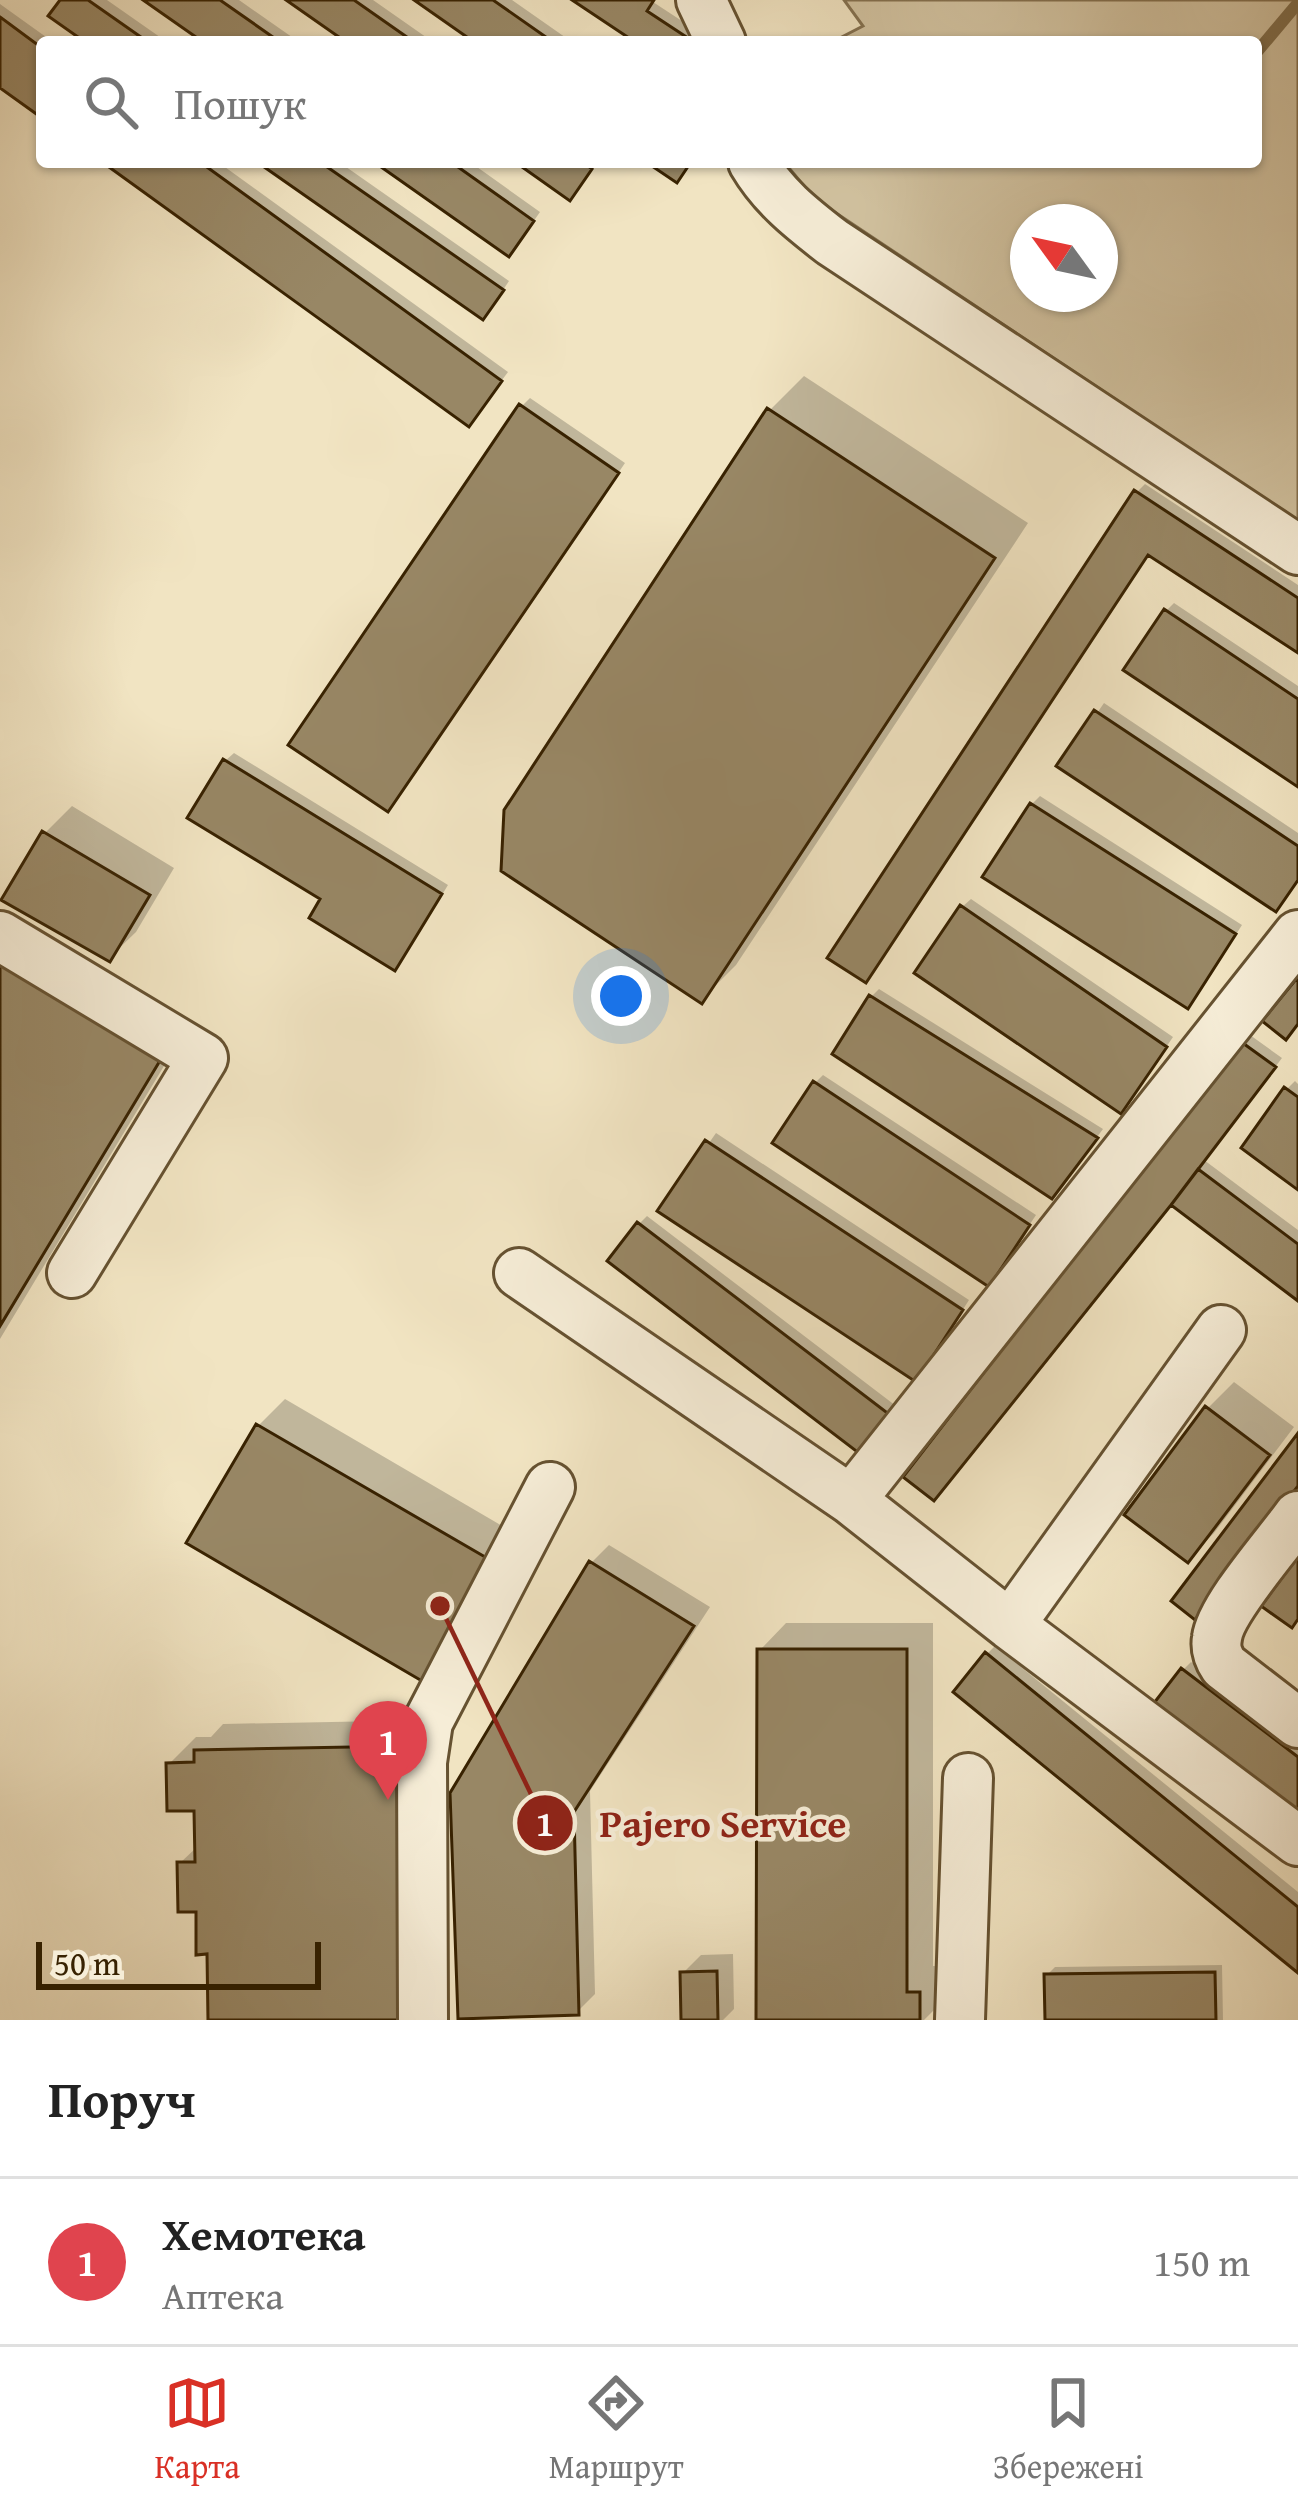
<!DOCTYPE html>
<html lang="uk">
<head>
<meta charset="utf-8">
<style>
  :root { --surface:#fff; --page:#f2f2f2; --text:#222; --muted:#767676; --line:#e0e0e0; --accent:#d93025 }
  body { margin:0; font-family:"Gentium Book Plus",serif; background:var(--page); color:var(--text) }
  .compass { position:absolute; left:1010px; top:204px; width:108px; height:108px; border-radius:50%; background:var(--surface); box-shadow:0 3px 9px #0004; rotate:303deg }
  .scale { position:absolute; left:36px; bottom:30px; width:285px; box-sizing:border-box; padding-left:12px; border:6px solid #382201; border-top:0; font-size:33px; line-height:42px; white-space:nowrap; color:#382201; -webkit-text-stroke:9px #f6edd7; paint-order:stroke }
  .you { position:absolute; left:621px; top:996px; width:42px; height:42px; margin:-30px; border:9px solid #fff; border-radius:50%; background:#1a73e8; box-shadow:0 0 0 18px #1a73e833 }
  .badge { display:grid; place-items:center; width:78px; height:78px; border-radius:50%; background:var(--accent); color:#fff; font-size:39px; font-weight:700 }
  .pin { position:absolute; translate:-50% -99px; filter:drop-shadow(0 3px 6px #0008) }
  .pin::after { content:''; position:absolute; top:63px; width:42px; height:36px; background:inherit; clip-path:polygon(0 0,100% 0,50% 100%) }
  .list { margin:0; padding:0; list-style:none }
  h2 { display:flex; justify-content:space-between; align-items:center; height:156px; margin:0; padding:0 48px; font-size:51px }
  h2 small { font-size:39px; font-weight:400; color:var(--muted) }
  .list li { display:grid; grid-template-columns:78px 1fr auto; gap:36px; align-items:center; box-sizing:border-box; height:168px; padding:0 48px; border-top:3px solid var(--line) }
  .list b { display:block; font-size:45px; white-space:nowrap }
  .list p { margin:0; font-size:39px; white-space:nowrap; color:var(--muted) }
  .list em { font-size:39px; font-style:normal; color:var(--muted) }
  .icon { flex:none; width:66px; height:66px; fill:none; stroke:currentColor; stroke-width:2; stroke-linecap:round; stroke-linejoin:round }
  .map { position:relative; flex:none; width:1298px; height:2020px; overflow:hidden }
  .search { position:absolute; background:var(--surface); box-shadow:0 3px 9px #0004; left:36px; right:36px; top:36px; height:132px; display:flex; align-items:center; gap:30px; box-sizing:border-box; padding:0 42px; border-radius:12px; color:var(--muted); font-size:45px }
  .sheet { height:324px; background:var(--surface) }
  nav { display:flex; justify-content:space-around; align-items:center; box-sizing:border-box; height:168px; border-top:3px solid var(--line); background:var(--surface); font-size:33px; color:var(--muted) }
  nav a { display:grid; justify-items:center; gap:6px }
  nav .on { color:var(--accent) }
  .map>svg:first-child { display:block }
</style>
</head>
<body>
<div class="map">
<svg width="1298" height="2020" viewBox="0 0 1298 2020">
  <rect width="100%" height="100%" fill="#f1e4c2"/>
  <filter id="stains"><feTurbulence type="fractalNoise" baseFrequency=".00167" numOctaves="4"/><feColorMatrix values="0 0 0 0 .2 0 0 0 0 .09 0 0 0 0 .02 0 0 0 .5 -.17"/></filter>
  <radialGradient id="worn" r=".72"><stop offset=".6" stop-color="#630" stop-opacity="0"/><stop offset="1" stop-color="#630" stop-opacity=".3"/></radialGradient>
  <path fill="#d2c3a1" stroke="#857251" stroke-width="3" fill-rule="evenodd" d="M 844,0 L 1298,0 L 1298,521 L 815,199 L 784,162 L 1256,162 L 1256,42 L 832,42 L 863,26 ZM 1028,222 L 1100,222 L 1100,294 L 1028,294 Z"/>
  <path fill="#0003" d="M 63,0 L 107,0 L 167,42 L 91,42 Z
    M 149,0 L 239,0 L 299,42 L 208,42 Z
    M 292,0 L 373,0 L 433,42 L 351,42 Z
    M 419,0 L 512,0 L 572,42 L 479,42 Z
    M 577,0 L 654,0 L 653,2 L 714,42 L 640,42 Z
    M 0,4 L 53,42 L 42,42 L 42,115 L 0,84 Z
    M 107,162 L 218,162 L 508,372 L 476,415 Z
    M 263,162 L 339,162 L 509,281 L 491,308 Z
    M 379,162 L 470,162 L 540,212 L 517,245 Z
    M 804,376 L 1028,523 L 736,965 L 701,1000 L 770,410 Z
    M 530,398 L 625,463 L 396,801 L 522,406 Z
    M 1145,484 L 1298,585 L 1298,650 L 1137,492 Z
    M 1174,603 L 1298,686 L 1298,783 L 1166,611 Z
    M 1104,703 L 1298,833 L 1298,879 L 1276,909 L 1061,765 Z
    M 234,753 L 448,885 L 403,959 L 395,967 L 324,898 L 225,761 Z
    M 1040,796 L 1242,925 L 1196,997 L 986,876 L 1032,804 Z
    M 72,806 L 174,868 L 136,932 L 109,958 L 5,899 L 45,833 Z
    M 971,899 L 1173,1037 L 1129,1102 L 962,907 Z
    M 0,938 L 185,1031 L 0,1339 Z
    M 879,989 L 1103,1129 L 1060,1187 L 871,997 Z
    M 1250,1035 L 1282,1058 L 1204,1160 L 1298,1230 L 1298,1297 L 1172,1202 L 1242,1043 Z
    M 823,1075 L 1036,1215 L 996,1275 L 815,1083 Z
    M 1295,1081 L 1298,1084 L 1298,1186 L 1287,1089 Z
    M 716,1133 L 969,1300 L 924,1370 L 662,1210 Z
    M 647,1216 L 900,1409 L 872,1445 L 639,1224 Z
    M 1234,1382 L 1294,1427 L 1214,1533 L 1188,1559 L 1208,1408 Z
    M 285,1399 L 516,1534 L 448,1650 L 258,1426 Z
    M 609,1545 L 710,1607 L 590,1791 L 595,1994 L 577,2012 L 460,2016 L 591,1563 Z
    M 786,1623 L 933,1623 L 933,1966 L 946,1966 L 946,1998 L 924,2020 L 759,2020 L 760,1650 Z
    M 995,1646 L 1298,1892 L 1298,1970 L 987,1654 Z
    M 1191,1662 L 1298,1743 L 1298,1808 L 1183,1670 Z
    M 433,1720 L 211,2020 L 210,1951 L 199,1909 L 180,1863 L 198,1846 L 197,1808 L 169,1764 L 196,1737 L 211,1737 L 223,1724 Z
    M 733,1954 L 734,2009 L 723,2020 L 684,2020 L 683,1973 L 701,1955 Z
    M 1222,1965 L 1223,2020 L 1048,2020 L 1047,1975 L 1055,1967 Z"/>
  <g fill="none" stroke-linecap="round" stroke-linejoin="round">
    <path stroke="#816f4d" stroke-width="12" d="M 1256,53 L 1298,3"/>
  </g>
  <path fill="#988765" stroke="#382201" stroke-width="3" d="M 60,0 L 88,0 L 148,42 L 85,42 L 48,16 Z
    M 143,0 L 220,0 L 280,42 L 203,42 Z
    M 286,0 L 354,0 L 414,42 L 346,42 Z
    M 414,0 L 493,0 L 553,42 L 474,42 Z
    M 572,0 L 654,0 L 647,11 L 694,42 L 635,42 Z
    M 0,17 L 42,48 L 42,118 L 0,88 Z
    M 102,162 L 200,162 L 502,381 L 469,427 Z
    M 257,162 L 320,162 L 504,290 L 483,320 Z
    M 374,162 L 451,162 L 534,221 L 509,257 Z
    M 515,162 L 583,162 L 592,169 L 570,201 Z
    M 646,162 L 691,162 L 677,183 Z
    M 519,404 L 619,473 L 388,812 L 288,745 Z
    M 767,408 L 995,558 L 702,1004 L 501,871 L 504,810 Z
    M 1134,490 L 1298,598 L 1298,653 L 1148,555 L 866,983 L 827,958 Z
    M 1164,609 L 1298,699 L 1298,787 L 1123,670 Z
    M 1094,710 L 1298,846 L 1298,880 L 1276,912 L 1056,766 Z
    M 223,759 L 442,894 L 395,971 L 309,918 L 320,899 L 187,818 Z
    M 1030,803 L 1236,934 L 1188,1009 L 982,877 Z
    M 42,831 L 150,895 L 110,962 L 1,900 Z
    M 960,905 L 1167,1047 L 1121,1114 L 914,973 Z
    M 0,962 L 161,1059 L 0,1326 Z
    M 1298,977 L 1298,1024 L 1286,1040 L 1262,1021 Z
    M 869,995 L 1098,1138 L 1052,1199 L 832,1054 Z
    M 1240,1041 L 1276,1067 L 1171,1205 L 934,1501 L 903,1477 Z
    M 813,1081 L 1030,1225 L 989,1287 L 772,1143 Z
    M 1284,1087 L 1298,1097 L 1298,1190 L 1241,1148 Z
    M 705,1140 L 963,1310 L 916,1382 L 657,1211 Z
    M 1198,1169 L 1298,1244 L 1298,1301 L 1171,1205 Z
    M 637,1222 L 894,1418 L 864,1457 L 607,1261 Z
    M 1205,1406 L 1270,1455 L 1188,1563 L 1124,1515 Z
    M 256,1424 L 492,1561 L 422,1681 L 186,1543 Z
    M 1298,1433 L 1298,1486 L 1195,1620 L 1171,1601 Z
    M 1298,1556 L 1298,1619 L 1292,1628 L 1261,1606 Z
    M 589,1561 L 694,1626 L 574,1812 L 579,2015 L 458,2019 L 450,1793 Z
    M 757,1649 L 907,1649 L 907,1992 L 920,1992 L 920,2020 L 756,2020 Z
    M 985,1652 L 1298,1907 L 1298,1973 L 953,1692 Z
    M 1181,1668 L 1298,1757 L 1298,1812 L 1154,1703 Z
    M 407,1746 L 411,2020 L 208,2020 L 207,1954 L 196,1955 L 196,1912 L 178,1912 L 177,1862 L 195,1862 L 194,1811 L 167,1811 L 166,1763 L 194,1762 L 194,1750 Z
    M 717,1971 L 718,2020 L 681,2020 L 680,1972 Z
    M 1215,1972 L 1216,2020 L 1045,2020 L 1044,1974 Z"/>
  <g fill="none" stroke-linecap="round" stroke-linejoin="round">
    <defs>
      <path id="minor" d="M 701,0 L 721,42
        M 753,162 C 773,196 801,218 832,242 L 1298,550
        M 0,936 L 203,1058 L 72,1273
        M 519,1273 L 851,1500 L 1010,1625 L 1298,1841
        M 851,1500 L 1298,935
        M 1298,1516 C 1279,1543 1220,1609 1217,1638 C 1215,1649 1218,1657 1224,1666 L 1298,1723
        M 1010,1625 L 1221,1330
        M 423,2020 L 422,1762 L 428,1722 L 550,1487
        M 960,2020 L 968,1778"/>
    </defs>
    <use href="#minor" stroke="#665231" stroke-width="54"/>
    <use href="#minor" stroke="#f6edd7" stroke-width="48"/>
  </g>
  <path fill="none" stroke="#8f2418" stroke-width="4.5" d="M440 1606L545 1823"/>
  <g fill="#8f2418" stroke="#f6edd7" stroke-width="4.5">
    <circle cx="440" cy="1606" r="12"/>
    <circle cx="545" cy="1823" r="30"/>
  </g>
  <g font-size="36" text-anchor="middle" font-weight="bold" fill="#fff">
    <text x="545" y="1836">1</text>
  </g>
  <g font-size="39" text-anchor="middle" font-weight="bold" fill="#8f2418" stroke="#f6edd7" stroke-width="9" stroke-linejoin="round" paint-order="stroke">
    <text x="723" y="1837">Pajero Service</text>
  </g>
  <rect width="100%" height="100%" filter="url(#stains)"/>
  <rect width="100%" height="100%" fill="url(#worn)"/>
</svg>
<svg class="compass" viewBox="-18 -18 36 36"><path d="M0-13l5 13h-10z" fill="#e53935"/><path d="M0 13l5-13h-10z" fill="#767676"/></svg>
<div class="scale">50 m</div>
<div class="you"></div>
<div class="pin badge" style="left:388px;top:1800px;background:#e0444e">1</div>
<div class="search"><svg class="icon" aria-label="search" viewBox="0 0 24 24"><circle cx="10" cy="10" r="6"/><path d="M15 15l6 6"/></svg>Пошук</div>
</div>
<section class="sheet">
<h2>Поруч<small></small></h2>
<ul class="list">
<li><span class="badge" style="background:#e0444e">1</span><div><b>Хемотека</b><p>Аптека</p></div><em>150 m</em></li>
</ul>
</section>
<nav>
<a class="on"><svg class="icon" aria-label="map" viewBox="0 0 24 24"><path d="M3 6l6-2 6 2 6-2v14l-6 2-6-2-6 2zM9 4v14M15 6v14"/></svg>Карта</a>
<a><svg class="icon" aria-label="directions" viewBox="0 0 24 24"><path d="M12 3l9 9-9 9-9-9zM9 14v-3h6M13 9l2 2-2 2"/></svg>Маршрут</a>
<a><svg class="icon" aria-label="saved" viewBox="0 0 24 24"><path d="M7 4h10v16l-5-4-5 4z"/></svg>Збережені</a>
</nav>
</body>
</html>
